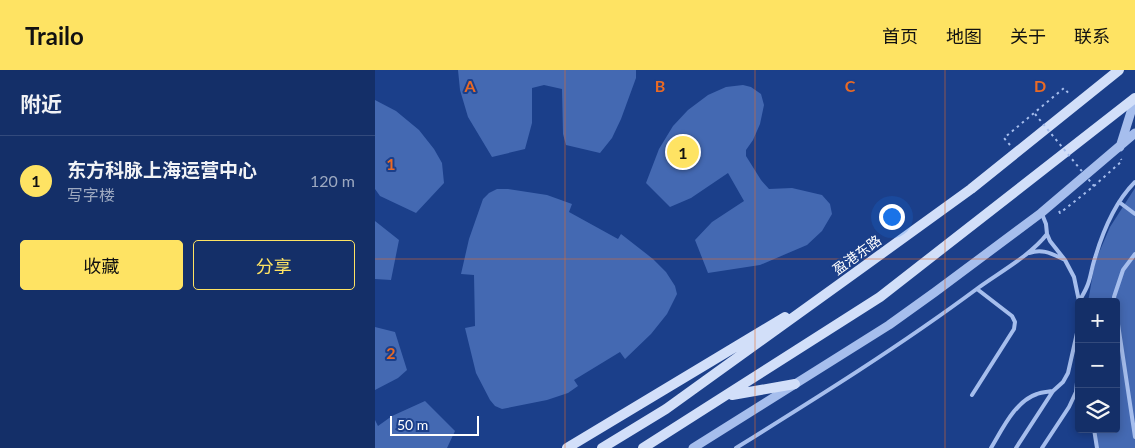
<!DOCTYPE html>
<html lang="zh">
<head>
<meta charset="utf-8">
<style>
  :root { --surface:#142f68; --page:#1d376e; --text:#f1f3f6; --muted:#9da9c0; --line:#334a7c; --accent:#fee363 }
  body { margin:0; font-family:Lato,"Noto Sans SC",sans-serif; background:var(--page); color:var(--text) }
  .controls { position:absolute; right:15px; bottom:15px; display:grid; overflow:hidden; border-radius:5px; box-shadow:0 2px 8px #0003 }
  .controls button { width:45px; height:45px; display:grid; place-items:center; padding:0; border:0; border-bottom:1px solid var(--line); background:var(--surface); color:var(--text); font:25px sans-serif }
  .scale { position:absolute; left:15px; bottom:12px; width:89px; box-sizing:border-box; padding-left:5px; border:2px solid #fff; border-top:0; font-size:14px; line-height:18px; white-space:nowrap; color:#fff; -webkit-text-stroke:4px #1b3f8a; paint-order:stroke }
  .you { position:absolute; left:516px; top:146px; width:18px; height:18px; margin:-12px; border:4px solid #fff; border-radius:50%; background:#1a73e8; box-shadow:0 0 0 8px #1a73e833 }
  .badge { display:grid; place-items:center; width:32px; height:32px; border-radius:50%; background:var(--accent); color:#111; font-size:16px; font-weight:700 }
  .pin { position:absolute; translate:-50% -50%; border:2px solid #fff; box-shadow:0 1px 5px #0006 }
  .list { margin:0; padding:0; list-style:none }
  h2 { display:flex; justify-content:space-between; align-items:center; height:65px; margin:0; padding:0 20px; font-size:21px }
  h2 small { font-size:16px; font-weight:400; color:var(--muted) }
  .list li { display:grid; grid-template-columns:32px 1fr auto; gap:15px; align-items:center; box-sizing:border-box; height:90px; padding:0 20px; border-top:1px solid var(--line) }
  .list b { display:block; font-size:19px; white-space:nowrap }
  .list p { margin:0; font-size:16px; white-space:nowrap; color:var(--muted) }
  .list em { font-size:16px; font-style:normal; color:var(--muted) }
  .actions { display:flex; gap:10px; padding:15px 20px }
  .actions a { flex:1; padding:11px 0; border:1px solid var(--accent); border-radius:5px; text-align:center; font-size:18px; color:var(--accent) }
  .actions .main { background:var(--accent); color:#111 }
  .icon { flex:none; width:28px; height:28px; fill:none; stroke:currentColor; stroke-width:2; stroke-linecap:round; stroke-linejoin:round }
  .map { position:relative; flex:none; width:760px; height:378px; overflow:hidden }
  header { display:flex; align-items:center; gap:30px; box-sizing:border-box; height:70px; padding:0 25px; background:var(--accent); color:#111 }
  header strong { font-size:24px }
  nav { display:flex; gap:28px; margin-inline-start:auto; font-size:18px }
  main { display:flex }
  aside { flex:1; background:var(--surface) }
  .map>svg:first-child { display:block }
</style>
</head>
<body>
<header>
<strong>Trailo</strong>
<nav><a>首页</a><a>地图</a><a>关于</a><a>联系</a></nav>
</header>
<main>
<aside>
<h2>附近<small></small></h2>
<ul class="list">
<li><span class="badge">1</span><div><b>东方科脉上海运营中心</b><p>写字楼</p></div><em>120 m</em></li>
</ul>
<div class="actions"><a class="main">收藏</a><a>分享</a></div>
</aside>
<div class="map">
<svg width="760" height="378" viewBox="0 0 760 378">
  <rect width="100%" height="100%" fill="#1b3f8a"/>
  <path fill="#4469b2" d="M 83,0 L 261,0 L 261,8 L 246,49 L 237,68 L 225,83 L 191,75 L 188,64 L 187,19 L 169,15 L 157,18 L 157,53 L 150,79 L 117,87 L 93,47 L 85,20 Z
    M 368,15 L 376,17 L 386,24 L 389,35 L 385,54 L 378,70 L 371,80 L 371,86 L 386,110 L 394,119 L 417,118 L 447,125 L 455,134 L 457,144 L 447,161 L 432,175 L 385,195 L 333,203 L 320,170 L 337,152 L 369,131 L 353,103 L 316,128 L 295,137 L 271,113 L 284,79 L 298,56 L 313,40 L 333,25 L 351,17 Z
    M 0,30 L 21,41 L 44,60 L 59,79 L 67,93 L 69,113 L 41,143 L 5,126 L 0,119 Z
    M 760,118 L 760,378 L 721,378 L 717,359 L 741,359 L 741,232 L 713,232 L 720,192 L 735,157 Z
    M 122,119 L 133,119 L 172,125 L 197,134 L 194,142 L 243,169 L 246,164 L 278,189 L 291,202 L 300,216 L 302,224 L 292,244 L 276,264 L 250,289 L 245,282 L 199,310 L 203,316 L 193,323 L 172,330 L 127,339 L 120,336 L 115,330 L 101,303 L 90,258 L 100,256 L 99,205 L 86,204 L 94,169 L 108,129 L 114,123 Z
    M 0,151 L 24,170 L 16,210 L 0,209 Z
    M 0,257 L 20,262 L 32,300 L 23,308 L 0,320 Z
    M 50,331 L 80,361 L 72,378 L 0,378 L 0,350 L 3,356 L 17,346 Z"/>
  <g fill="none" stroke-linecap="round" stroke-linejoin="round">
    <path stroke="#a6beed" stroke-width="2" stroke-dasharray="2.5 4" stroke-linecap="butt" d="M 635,75 L 629,68 L 689,18 L 695,25
      M 684,141 L 685,143 L 719,116 L 747,91 L 746,89"/>
    <path stroke="#a6beed" stroke-width="4" d="M 744,132 L 760,144
      M 654,183 C 668,178 677,184 690,190 L 675,171 L 672,164
      M 690,190 L 699,207 L 704,231
      M 704,232 C 707,226 711,220 713,214 C 716,206 717,196 720,188 C 728,161 740,132 760,112
      M 740,232 L 739,227 L 748,200 L 760,184
      M 704,241 L 702,263 L 704,277
      M 741,241 L 760,367
      M 597,325 L 639,259 L 640,252 L 637,246 L 602,219
      M 719,359 L 722,378
      M 361,378 C 443,327 525,276 603,218 C 625,202 656,185 672,164 L 671,154 L 667,144
      M 616,378 C 627,360 640,331 662,324 C 667,322 673,322 678,321
      M 641,378 L 678,321 L 688,312 L 693,303 L 702,263
      M 667,378 L 694,337 L 701,322 L 704,293"/>
    <path stroke="#a6beed" stroke-width="9" d="M 745,77 L 760,29
      M 318,378 L 514,255 L 560,222 L 666,143 L 760,63"/>
    <path stroke="#d2dff9" stroke-width="10" d="M 357,325 L 420,314
      M 192,378 L 410,247
      M 227,378 L 291,339 L 466,213 L 596,119 L 744,0
      M 268,378 L 505,227 L 760,28"/>
    <path stroke="#a6beed" stroke-width="2" stroke-dasharray="2.5 4" stroke-linecap="butt" d="M 660,44 L 719,116"/>
  </g>
  <path fill="none" stroke="#ea6a24" stroke-width="1" stroke-opacity="0.55" d="M 190,0 L 190,378M 380,0 L 380,378M 570,0 L 570,378M 0,189 L 760,189"/>
  <g text-anchor="middle" stroke-width="4" stroke-linejoin="round" paint-order="stroke">
    <g font-size="14" fill="#fff" stroke="#1b3f8a">
      <text transform="translate(482 185) rotate(-36)" y="5">盈港东路</text>
    </g>
  </g>
  <g font-size="16" text-anchor="middle" font-weight="bold" fill="#ea6a24" stroke="#1b3f8a" stroke-width="4" stroke-linejoin="round" paint-order="stroke">
    <text x="95" y="22">A</text>
    <text x="285" y="22">B</text>
    <text x="475" y="22">C</text>
    <text x="665" y="22">D</text>
    <text x="16" y="100">1</text>
    <text x="16" y="289">2</text>
  </g>
</svg>
<div class="controls">
<button>+</button>
<button>−</button>
<button><svg class="icon" aria-label="layers" viewBox="0 0 24 24"><path d="M12 4l9 5-9 5-9-5zM3 14l9 5 9-5"/></svg></button>
</div>
<div class="scale">50 m</div>
<div class="you"></div>
<div class="pin badge" style="left:308px;top:82px">1</div>
</div>
</main>
</body>
</html>
